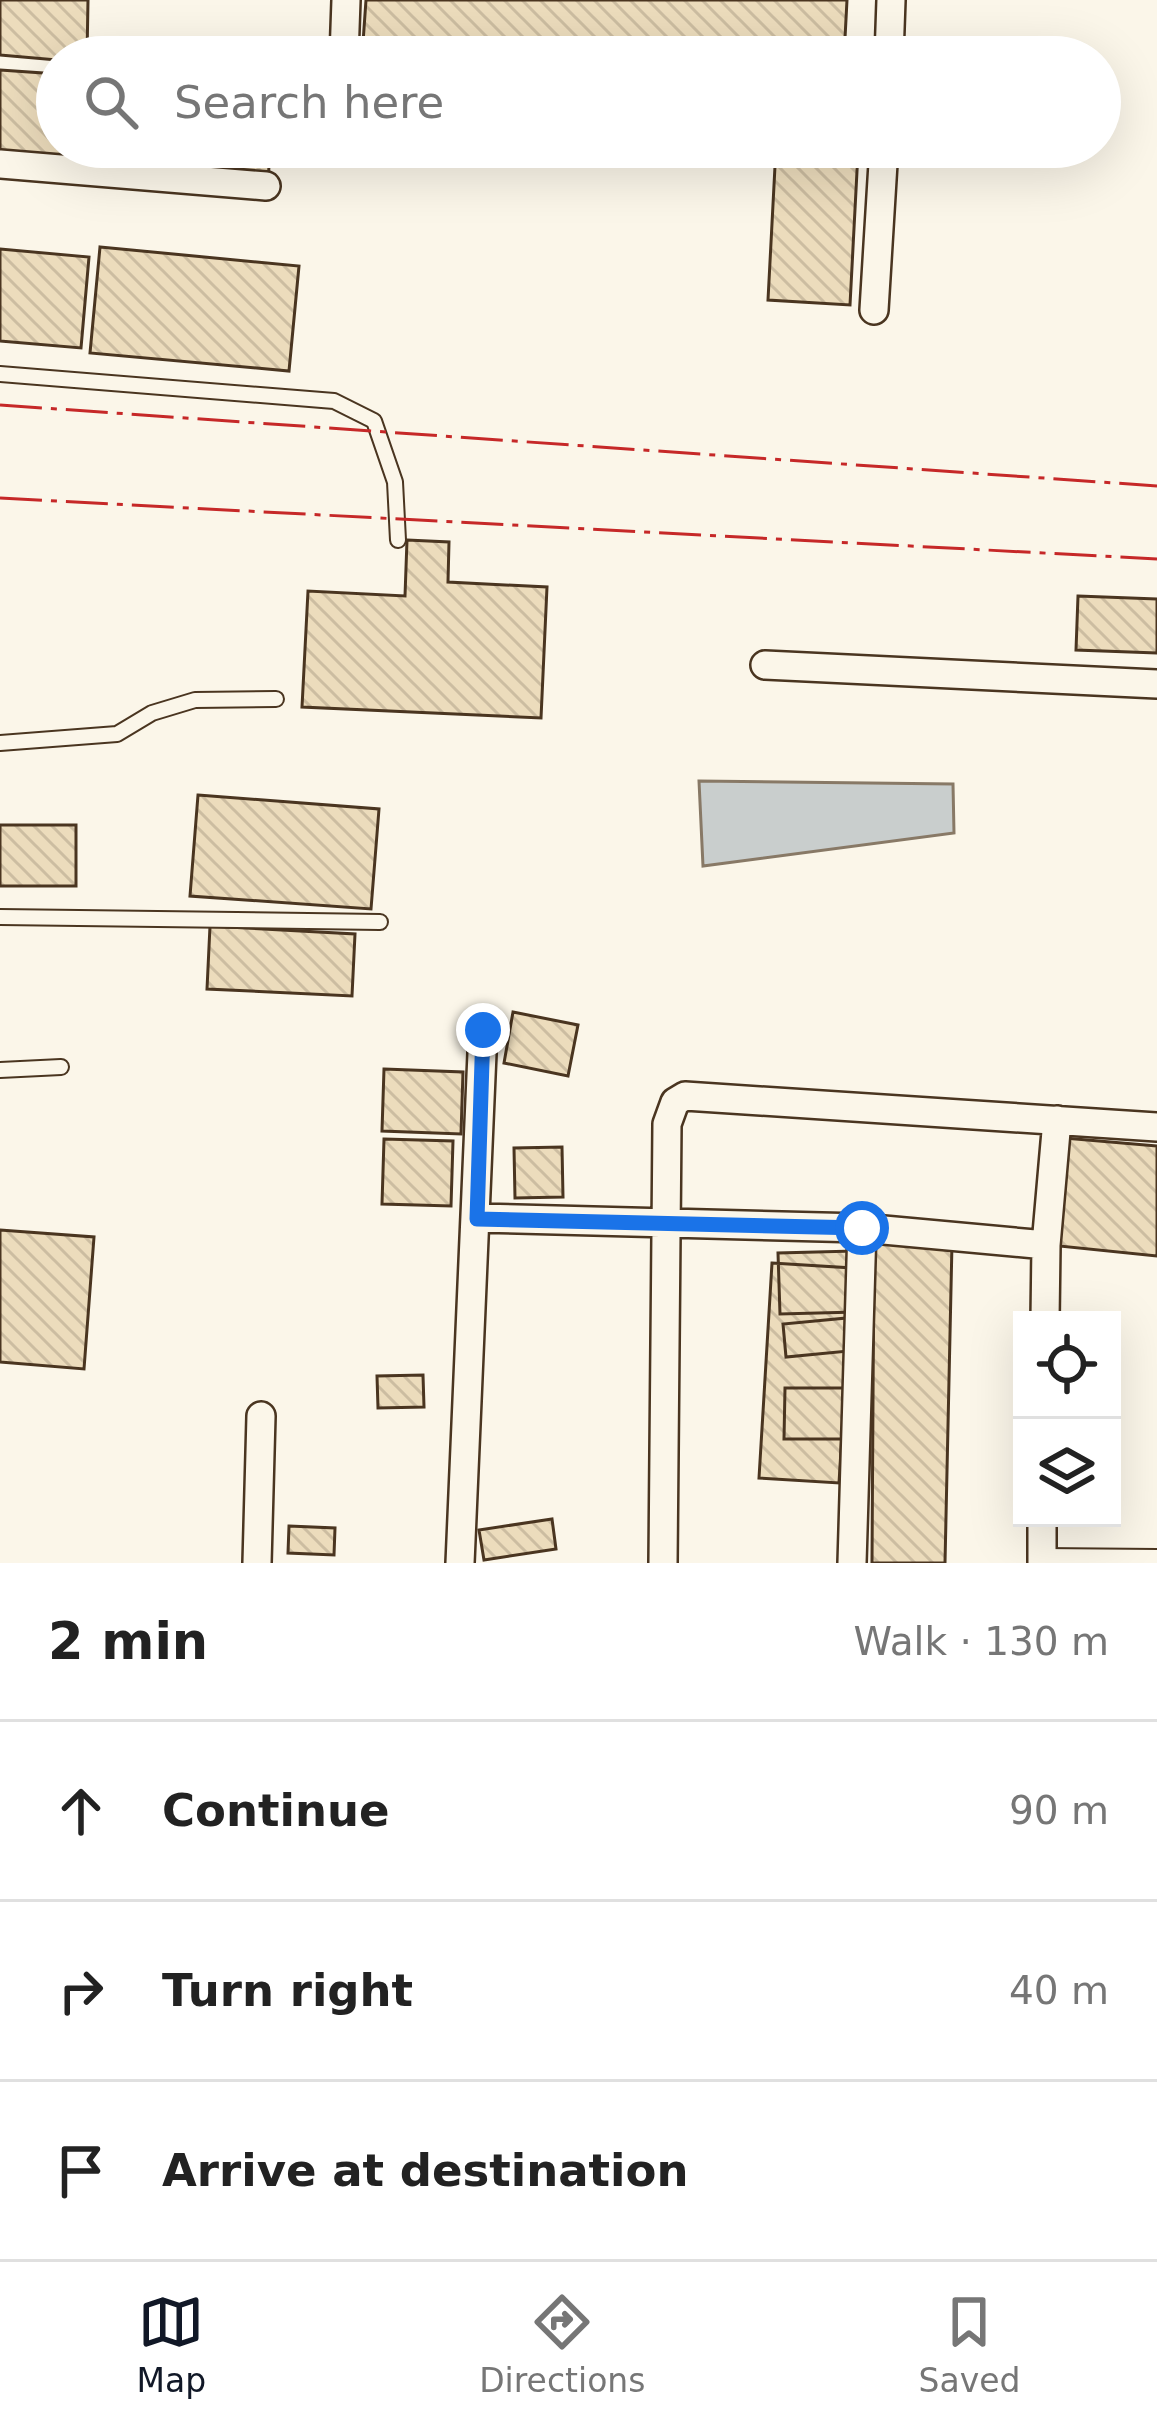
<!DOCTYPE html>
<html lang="en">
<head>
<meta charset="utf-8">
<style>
  :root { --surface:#fff; --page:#f6f6f6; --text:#222; --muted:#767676; --line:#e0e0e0; --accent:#111827 }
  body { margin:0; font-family:"DejaVu Sans",sans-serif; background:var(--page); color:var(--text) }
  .controls { position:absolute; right:36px; bottom:36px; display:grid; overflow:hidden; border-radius:0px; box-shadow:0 12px 48px #0002 }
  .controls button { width:108px; height:108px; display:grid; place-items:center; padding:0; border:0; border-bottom:3px solid var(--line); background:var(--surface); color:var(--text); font:60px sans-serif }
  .stop { position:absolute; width:36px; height:36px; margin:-27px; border:9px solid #1a73e8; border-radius:50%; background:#fff }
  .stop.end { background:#1a73e8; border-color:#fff; box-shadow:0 3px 12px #0008 }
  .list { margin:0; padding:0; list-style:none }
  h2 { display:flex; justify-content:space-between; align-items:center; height:156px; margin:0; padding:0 48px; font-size:51px }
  h2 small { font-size:39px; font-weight:400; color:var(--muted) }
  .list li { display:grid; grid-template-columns:78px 1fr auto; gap:36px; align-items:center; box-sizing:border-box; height:180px; padding:0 48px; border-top:3px solid var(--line) }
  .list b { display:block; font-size:45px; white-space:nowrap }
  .list em { font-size:39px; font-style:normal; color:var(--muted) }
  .icon { flex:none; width:66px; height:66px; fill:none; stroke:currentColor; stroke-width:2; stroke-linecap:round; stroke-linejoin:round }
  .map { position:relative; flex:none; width:1157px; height:1563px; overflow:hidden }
  .search { position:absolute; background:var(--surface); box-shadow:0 12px 48px #0002; left:36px; right:36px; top:36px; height:132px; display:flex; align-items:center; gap:30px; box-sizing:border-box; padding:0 42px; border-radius:66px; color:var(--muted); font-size:45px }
  .sheet { height:696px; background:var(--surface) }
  nav { display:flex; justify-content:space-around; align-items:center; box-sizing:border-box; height:168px; border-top:3px solid var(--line); background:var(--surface); font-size:33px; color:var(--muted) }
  nav a { display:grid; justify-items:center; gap:6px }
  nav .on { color:var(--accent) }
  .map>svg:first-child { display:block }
</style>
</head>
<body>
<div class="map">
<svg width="1157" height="1563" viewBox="0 0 1157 1563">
  <defs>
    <pattern id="building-back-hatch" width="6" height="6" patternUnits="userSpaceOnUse" patternTransform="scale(3)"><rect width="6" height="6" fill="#ecdcbc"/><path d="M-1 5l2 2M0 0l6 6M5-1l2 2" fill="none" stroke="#ccbda1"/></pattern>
  </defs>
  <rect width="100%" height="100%" fill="#fbf6e9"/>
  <path fill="#c9cecd" stroke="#887966" stroke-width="3" d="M 699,781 L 953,784 L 954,833 L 703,866 Z"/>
  <path fill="url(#building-back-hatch)" stroke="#4a3520" stroke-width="3" d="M 0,0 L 88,0 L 87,57 L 57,60 L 0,55 Z
    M 366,0 L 847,0 L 844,57 L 362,57 Z
    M 0,70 L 57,74 L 57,147 L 270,147 L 268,184 L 0,161 Z
    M 776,147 L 858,152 L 850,305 L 768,300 Z
    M 100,247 L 299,266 L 289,371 L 90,353 Z
    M 0,249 L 89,257 L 81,348 L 0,341 Z
    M 407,540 L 449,542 L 448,582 L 547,587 L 541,718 L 302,707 L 308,591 L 405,596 Z
    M 1078,596 L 1157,599 L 1157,653 L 1076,650 Z
    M 198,795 L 379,809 L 371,909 L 190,896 Z
    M 0,825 L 76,825 L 76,886 L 0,886 Z
    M 210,926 L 355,934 L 352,996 L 207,989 Z
    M 513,1012 L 578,1025 L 568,1076 L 504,1063 Z
    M 384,1069 L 463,1072 L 461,1134 L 382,1131 Z
    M 1064,1138 L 1157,1146 L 1157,1256 L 1059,1246 Z
    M 384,1139 L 453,1141 L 451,1206 L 382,1204 Z
    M 562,1147 L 563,1197 L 515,1198 L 514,1148 Z
    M 0,1230 L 94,1237 L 84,1369 L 0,1362 Z
    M 874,1236 L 952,1243 L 945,1563 L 872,1563 Z
    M 854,1251 L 856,1312 L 780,1314 L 778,1253 Z
    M 772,1263 L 852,1268 L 839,1483 L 759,1478 Z
    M 847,1318 L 849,1351 L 786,1357 L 783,1324 Z
    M 423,1375 L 424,1407 L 378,1408 L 377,1376 Z
    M 785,1388 L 852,1388 L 851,1439 L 784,1439 Z
    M 552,1519 L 556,1549 L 484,1560 L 479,1530 Z
    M 289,1526 L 335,1528 L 334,1555 L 288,1553 Z"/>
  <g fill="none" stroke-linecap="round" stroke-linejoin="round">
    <defs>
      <path id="service" d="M 0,374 L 334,401 L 374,421 L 395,482 L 398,540
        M 0,743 L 117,734 L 152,713 L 195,700 L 276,699
        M 0,917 L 380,922
        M 0,1070 L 61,1067
        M 1042,1556 L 1157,1557"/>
      <path id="minor" d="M 344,57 L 346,0
        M 889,57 L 891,0
        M 0,164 L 266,186
        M 874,310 L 884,147
        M 765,665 L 1157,684
        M 477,1218 L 862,1228 L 1046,1245
        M 1045,1320 L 1046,1245 L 1057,1120
        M 257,1563 L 261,1416
        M 460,1563 L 483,1030
        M 663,1563 L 667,1124 L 675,1102 L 685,1096 L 1157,1127
        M 852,1563 L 862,1228
        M 1042,1563 L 1042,1518"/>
    </defs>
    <use href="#service" stroke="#4a3520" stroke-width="18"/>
    <use href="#minor" stroke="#4a3520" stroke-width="32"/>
    <use href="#service" stroke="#fbf6e9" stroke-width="14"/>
    <use href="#minor" stroke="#fbf6e9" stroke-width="27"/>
    <path stroke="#c62828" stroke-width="3" stroke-dasharray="42 9 6 9" stroke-linecap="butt" d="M 0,405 L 1157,486
      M 0,498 L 1157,559"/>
  </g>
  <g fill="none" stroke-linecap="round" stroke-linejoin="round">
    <path stroke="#1a73e8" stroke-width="15" d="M 483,1030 L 477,1219 L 862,1228"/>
  </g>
</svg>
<div class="controls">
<button><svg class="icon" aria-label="locate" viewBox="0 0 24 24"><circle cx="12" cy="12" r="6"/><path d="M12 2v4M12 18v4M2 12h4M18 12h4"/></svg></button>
<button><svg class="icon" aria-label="layers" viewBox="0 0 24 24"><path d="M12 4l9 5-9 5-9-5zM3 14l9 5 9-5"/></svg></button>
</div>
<div class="stop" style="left:862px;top:1228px"></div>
<div class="stop end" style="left:483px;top:1030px"></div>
<div class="search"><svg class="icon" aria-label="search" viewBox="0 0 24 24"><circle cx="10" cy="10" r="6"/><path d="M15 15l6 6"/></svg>Search here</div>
</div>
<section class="sheet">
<h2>2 min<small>Walk · 130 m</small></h2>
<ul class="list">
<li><svg class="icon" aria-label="ahead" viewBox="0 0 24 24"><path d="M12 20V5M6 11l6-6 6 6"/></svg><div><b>Continue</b></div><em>90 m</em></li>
<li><svg class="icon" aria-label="right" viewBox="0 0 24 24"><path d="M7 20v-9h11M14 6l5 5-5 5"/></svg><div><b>Turn right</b></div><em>40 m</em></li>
<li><svg class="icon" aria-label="arrive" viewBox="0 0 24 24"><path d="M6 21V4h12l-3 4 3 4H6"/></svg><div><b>Arrive at destination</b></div></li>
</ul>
</section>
<nav>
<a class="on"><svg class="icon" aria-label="map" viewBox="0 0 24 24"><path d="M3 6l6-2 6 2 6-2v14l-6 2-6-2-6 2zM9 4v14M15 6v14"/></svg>Map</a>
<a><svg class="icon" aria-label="directions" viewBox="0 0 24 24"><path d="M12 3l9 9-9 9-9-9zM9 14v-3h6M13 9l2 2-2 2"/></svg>Directions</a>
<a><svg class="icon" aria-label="saved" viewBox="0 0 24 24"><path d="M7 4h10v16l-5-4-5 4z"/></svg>Saved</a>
</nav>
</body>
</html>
